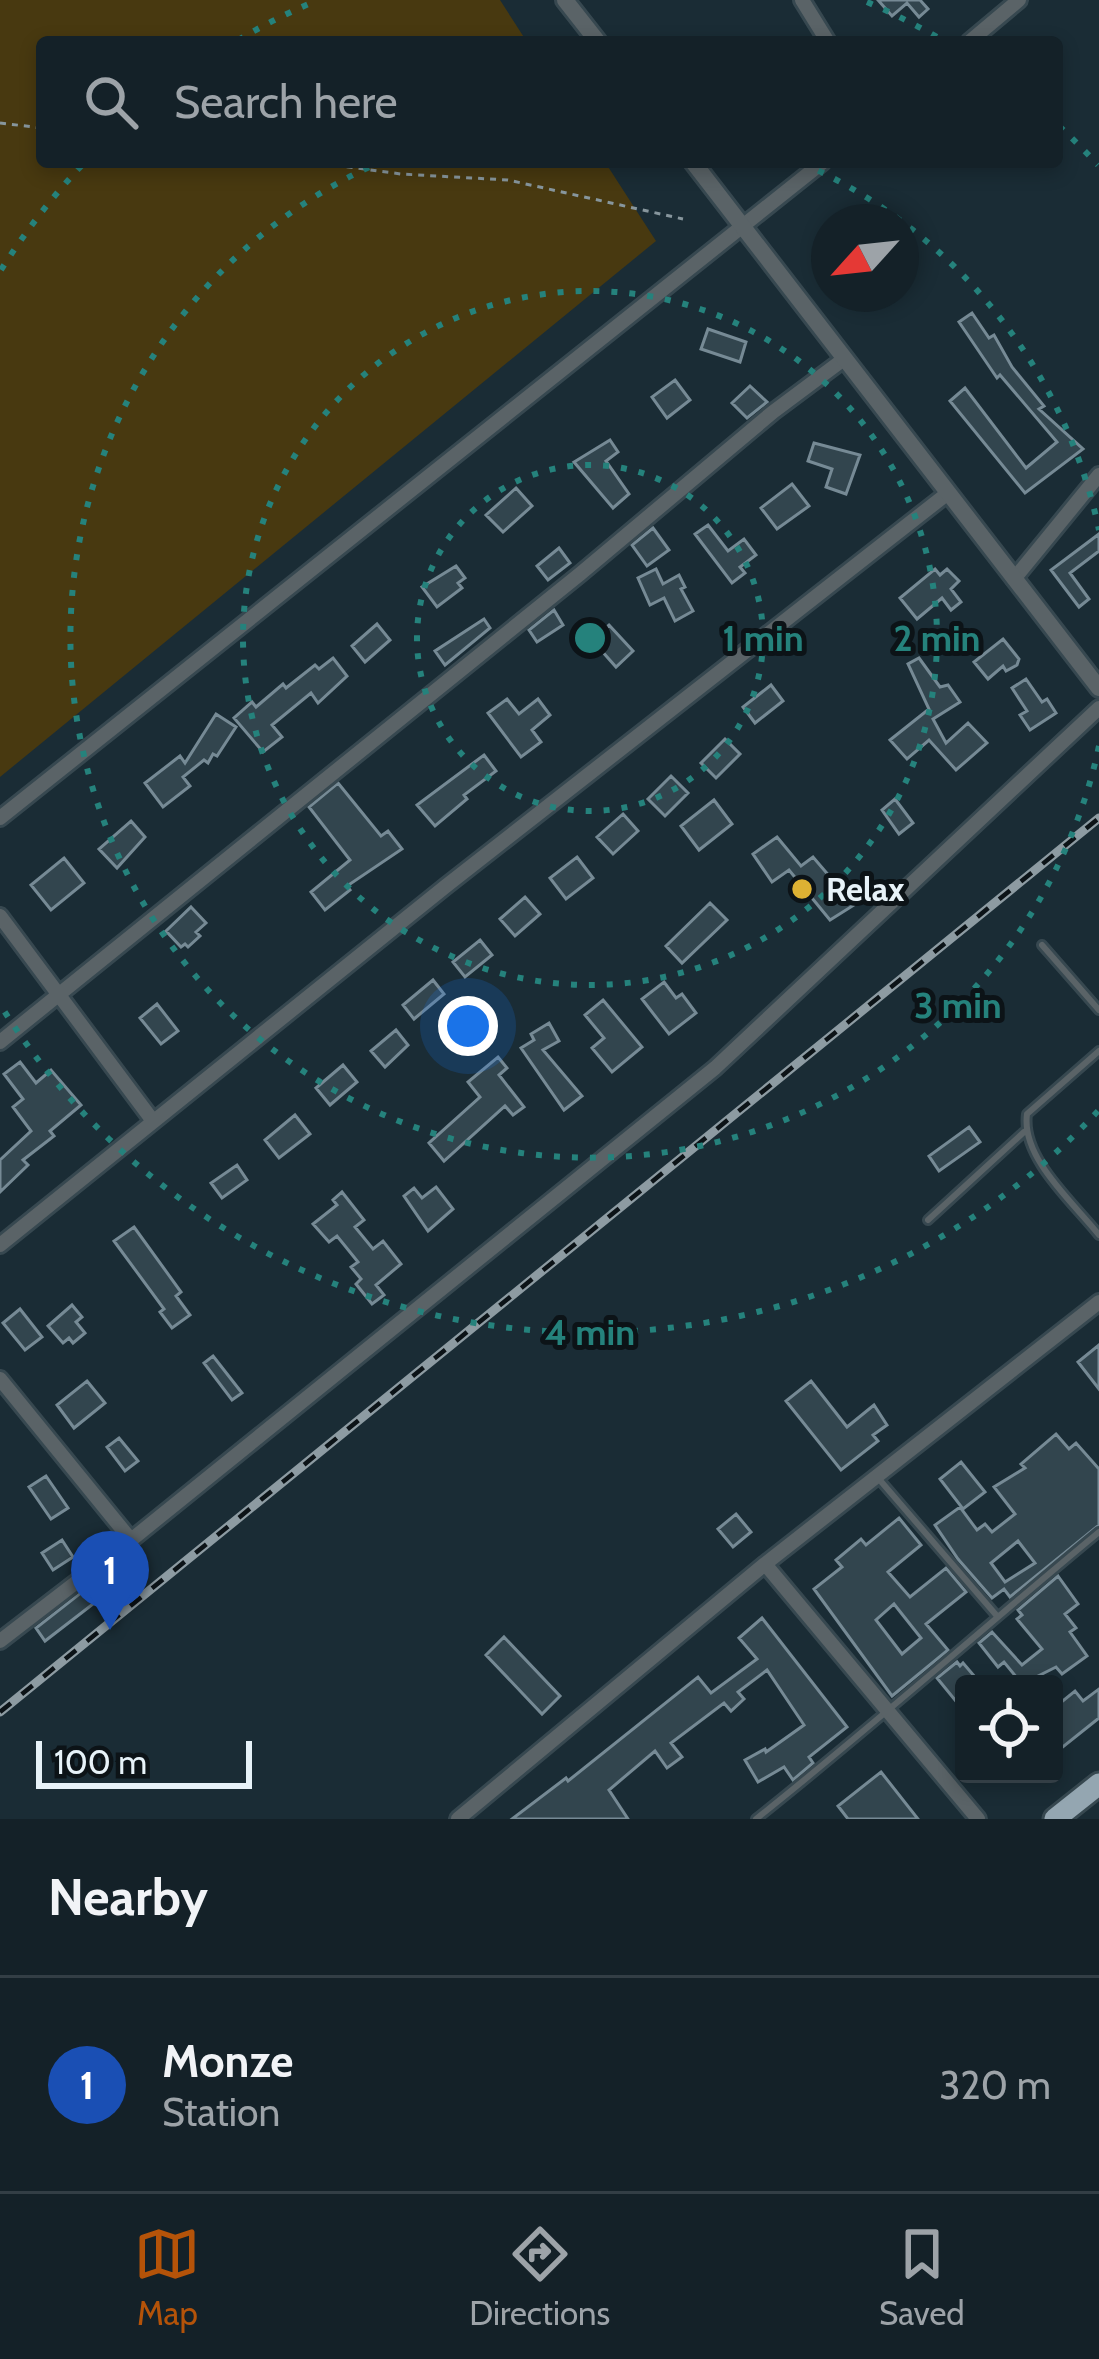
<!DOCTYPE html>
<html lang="en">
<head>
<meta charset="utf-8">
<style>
  :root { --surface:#142128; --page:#1d2930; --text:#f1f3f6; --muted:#9da3a8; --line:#333e45; --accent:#b45309 }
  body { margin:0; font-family:Cabin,sans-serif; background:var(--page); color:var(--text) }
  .controls { position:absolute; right:36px; bottom:36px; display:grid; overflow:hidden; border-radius:12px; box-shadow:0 6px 18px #0003 }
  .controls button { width:108px; height:108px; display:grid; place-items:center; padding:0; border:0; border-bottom:3px solid var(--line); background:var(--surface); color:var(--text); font:60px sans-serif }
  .compass { position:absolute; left:811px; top:204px; width:108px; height:108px; border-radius:50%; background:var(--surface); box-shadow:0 6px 18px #0003; rotate:243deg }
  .scale { position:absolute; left:36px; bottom:30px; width:216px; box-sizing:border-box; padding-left:12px; border:6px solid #e7f2f8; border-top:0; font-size:33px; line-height:42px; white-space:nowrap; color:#e7f2f8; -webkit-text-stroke:9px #0c1317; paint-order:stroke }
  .you { position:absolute; left:468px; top:1026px; width:42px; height:42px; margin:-30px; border:9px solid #fff; border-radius:50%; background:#1a73e8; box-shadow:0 0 0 18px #1a73e833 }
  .badge { display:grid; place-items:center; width:78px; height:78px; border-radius:50%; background:var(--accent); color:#fff; font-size:39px; font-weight:700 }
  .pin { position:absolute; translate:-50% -99px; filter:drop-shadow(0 3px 6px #0008) }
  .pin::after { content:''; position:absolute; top:63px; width:42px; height:36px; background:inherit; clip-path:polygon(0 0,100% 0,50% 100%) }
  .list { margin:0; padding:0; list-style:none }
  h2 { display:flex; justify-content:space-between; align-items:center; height:156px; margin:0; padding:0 48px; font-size:51px }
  h2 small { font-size:39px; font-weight:400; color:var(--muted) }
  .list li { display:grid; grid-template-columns:78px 1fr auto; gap:36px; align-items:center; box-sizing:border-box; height:216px; padding:0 48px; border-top:3px solid var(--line) }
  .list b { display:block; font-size:45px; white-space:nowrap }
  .list p { margin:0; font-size:39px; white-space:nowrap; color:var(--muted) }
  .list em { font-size:39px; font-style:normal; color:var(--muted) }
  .icon { flex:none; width:66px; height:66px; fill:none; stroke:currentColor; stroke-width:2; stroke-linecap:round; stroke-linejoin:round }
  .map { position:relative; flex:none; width:1099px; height:1819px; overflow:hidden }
  .search { position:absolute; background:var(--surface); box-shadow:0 6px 18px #0003; left:36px; right:36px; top:36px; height:132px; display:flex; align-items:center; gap:30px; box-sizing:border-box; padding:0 42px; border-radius:12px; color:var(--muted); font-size:45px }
  .sheet { height:372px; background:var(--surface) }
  nav { display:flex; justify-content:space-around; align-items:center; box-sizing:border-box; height:168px; border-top:3px solid var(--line); background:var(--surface); font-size:33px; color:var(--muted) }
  nav a { display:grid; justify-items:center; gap:6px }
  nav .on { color:var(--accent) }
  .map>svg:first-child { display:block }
</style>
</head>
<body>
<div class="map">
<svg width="1099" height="1819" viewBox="0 0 1099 1819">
  <rect width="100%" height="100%" fill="#1a2c35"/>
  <path fill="#483910" d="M 0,0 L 500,0 L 527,42 L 42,42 L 42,162 L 605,162 L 656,241 L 0,777 Z"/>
  <path fill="#32454e" stroke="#768a95" stroke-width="3" fill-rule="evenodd" d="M 878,0 L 920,0 L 928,9 L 919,17 L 907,3 L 892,16 Z
    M 972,313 L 989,338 L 994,335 L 1012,367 L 1044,406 L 1039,409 L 1083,449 L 1025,493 L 950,401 L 965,388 L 1026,468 L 1057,442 L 1000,375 L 997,378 L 959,322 Z
    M 708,329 L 746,342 L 740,362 L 701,349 Z
    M 675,380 L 690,400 L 667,418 L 652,397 Z
    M 750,386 L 767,402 L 747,418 L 732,403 Z
    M 610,440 L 618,452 L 606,461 L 629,494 L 613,508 L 574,462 Z
    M 814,443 L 860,455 L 846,494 L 826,487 L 832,469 L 808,461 Z
    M 792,484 L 809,506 L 777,529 L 761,508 Z
    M 516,488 L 532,506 L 503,532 L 486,515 Z
    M 708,525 L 728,551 L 744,539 L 756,555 L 740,567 L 745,573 L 732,583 L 695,534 Z
    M 653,528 L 669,550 L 647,566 L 632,545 Z
    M 1099,534 L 1099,551 L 1070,573 L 1089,599 L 1079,607 L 1051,570 Z
    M 559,548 L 570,563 L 548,580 L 537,566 Z
    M 456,566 L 465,578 L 458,583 L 462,588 L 437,607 L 422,587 Z
    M 656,569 L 663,584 L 679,575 L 685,587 L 681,589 L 693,611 L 675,621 L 664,598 L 650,605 L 638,578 Z
    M 935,569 L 940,575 L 947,569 L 959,581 L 951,589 L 961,602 L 951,610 L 942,598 L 917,619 L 900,598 Z
    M 554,610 L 563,625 L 537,642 L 529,630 Z
    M 484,619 L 490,628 L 445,665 L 435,651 Z
    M 377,624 L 390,640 L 365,662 L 352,646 Z
    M 609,625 L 633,651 L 616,667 L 592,640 Z
    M 1003,639 L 1019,659 L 1017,665 L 1006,671 L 1003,666 L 988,679 L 974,662 Z
    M 333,658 L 347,676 L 318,703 L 311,693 L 272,725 L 282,737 L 263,752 L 234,718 L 252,702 L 256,707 L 283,684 L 286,688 L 315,665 L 319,669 Z
    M 919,658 L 940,687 L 948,685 L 960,702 L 933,719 L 946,743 L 968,723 L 987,743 L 956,770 L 929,740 L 907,759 L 890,740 L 929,709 L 908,664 Z
    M 1026,679 L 1042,702 L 1047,699 L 1056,713 L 1030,730 L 1020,715 L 1027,711 L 1012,688 Z
    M 771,685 L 783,701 L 755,723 L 743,707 Z
    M 507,699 L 519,714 L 538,699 L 550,715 L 532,730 L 541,742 L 521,757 L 488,713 Z
    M 216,714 L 236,727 L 217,756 L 213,754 L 208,763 L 204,760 L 183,777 L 190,786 L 163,807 L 145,783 L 180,756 L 185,763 Z
    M 725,739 L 740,754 L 716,778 L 701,763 Z
    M 484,755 L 496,771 L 464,795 L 467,799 L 435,826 L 417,805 Z
    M 671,776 L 688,793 L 665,816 L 648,799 Z
    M 338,783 L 381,836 L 388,831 L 402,849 L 347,886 L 350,890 L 325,910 L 311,892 L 350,860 L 309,807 Z
    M 895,799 L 913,823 L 899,834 L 882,810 Z
    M 714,800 L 732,824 L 699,850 L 681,826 Z
    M 623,814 L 638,831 L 613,854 L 597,837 Z
    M 131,821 L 145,837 L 117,868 L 99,849 Z
    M 777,837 L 801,866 L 813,857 L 854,905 L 830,920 L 789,870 L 772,882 L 753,854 Z
    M 577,857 L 593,878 L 566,899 L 550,878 Z
    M 64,858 L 84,883 L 51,910 L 31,885 Z
    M 525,897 L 540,914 L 515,936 L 500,919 Z
    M 710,903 L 727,920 L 682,963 L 666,946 Z
    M 191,907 L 206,923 L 196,932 L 200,936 L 188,947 L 185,944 L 181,947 L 166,931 Z
    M 480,940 L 492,955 L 465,977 L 453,962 Z
    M 433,980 L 444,994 L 414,1019 L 403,1005 Z
    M 664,982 L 676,998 L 682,994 L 696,1013 L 669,1034 L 642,999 Z
    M 603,1000 L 642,1047 L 612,1072 L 592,1048 L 604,1038 L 585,1015 Z
    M 157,1004 L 178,1031 L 161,1044 L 140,1018 Z
    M 549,1023 L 559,1041 L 543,1050 L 582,1096 L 564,1110 L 521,1048 L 534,1040 L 531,1034 Z
    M 396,1030 L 408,1045 L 385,1067 L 371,1051 Z
    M 498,1057 L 507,1068 L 499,1075 L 524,1107 L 513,1115 L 505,1106 L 444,1161 L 429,1143 L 480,1097 L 468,1082 Z
    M 20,1062 L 36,1083 L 51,1070 L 81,1105 L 50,1131 L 54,1136 L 23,1160 L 28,1165 L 0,1192 L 0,1160 L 31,1131 L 13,1107 L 23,1099 L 4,1074 Z
    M 343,1065 L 357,1082 L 330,1105 L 316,1088 Z
    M 295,1115 L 310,1134 L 279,1158 L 265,1140 Z
    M 969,1127 L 980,1142 L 939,1171 L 929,1156 Z
    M 237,1165 L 247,1180 L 222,1198 L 211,1183 Z
    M 436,1187 L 453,1209 L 428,1231 L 404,1196 L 414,1188 L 422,1198 Z
    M 342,1192 L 364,1220 L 355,1227 L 373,1249 L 383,1241 L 401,1264 L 376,1285 L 384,1295 L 372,1304 L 356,1284 L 361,1279 L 351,1267 L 358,1262 L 337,1236 L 329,1242 L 313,1224 L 337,1205 L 333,1200 Z
    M 134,1227 L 181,1292 L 176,1296 L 190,1315 L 172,1328 L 160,1312 L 164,1309 L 114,1241 Z
    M 72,1305 L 82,1317 L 76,1322 L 85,1333 L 73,1343 L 69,1338 L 63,1343 L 48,1326 Z
    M 20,1309 L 42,1337 L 25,1350 L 3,1323 Z
    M 1099,1345 L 1099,1389 L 1078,1362 Z
    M 213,1356 L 242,1393 L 232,1400 L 204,1363 Z
    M 87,1381 L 105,1403 L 74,1428 L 57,1405 Z
    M 811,1381 L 847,1427 L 874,1405 L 887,1425 L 873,1435 L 878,1441 L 841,1470 L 786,1401 Z
    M 1056,1434 L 1069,1449 L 1076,1443 L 1099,1469 L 1099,1525 L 1010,1597 L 1004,1589 L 992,1598 L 958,1559 L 935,1525 L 960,1507 L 977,1530 L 985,1524 L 992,1532 L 1015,1514 L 994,1487 L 1025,1468 L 1021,1464 ZM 1018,1541 L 1035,1563 L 1005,1582 L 991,1563 Z
    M 119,1438 L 138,1461 L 125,1471 L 107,1447 Z
    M 961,1462 L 985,1492 L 963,1509 L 940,1479 Z
    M 46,1476 L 68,1508 L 51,1519 L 29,1487 Z
    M 736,1514 L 751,1532 L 733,1547 L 718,1529 Z
    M 899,1518 L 921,1545 L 888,1572 L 910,1597 L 946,1568 L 966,1592 L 926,1624 L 948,1650 L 892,1696 L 814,1589 L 842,1567 L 836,1560 L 861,1539 L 866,1545 ZM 894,1604 L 921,1638 L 902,1654 L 876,1620 Z
    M 62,1540 L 73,1557 L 53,1570 L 42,1553 Z
    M 1058,1576 L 1078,1604 L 1065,1614 L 1076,1628 L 1070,1632 L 1087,1656 L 1062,1674 L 1056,1667 L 1022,1684 L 1004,1662 L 998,1667 L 979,1643 L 992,1632 L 1022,1665 L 1042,1649 L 1017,1619 L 1022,1615 L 1018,1610 Z
    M 96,1581 L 106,1594 L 45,1641 L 36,1628 Z
    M 762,1618 L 847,1727 L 809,1757 L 813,1763 L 793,1780 L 784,1767 L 758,1782 L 745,1760 L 765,1749 L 766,1752 L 804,1725 L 767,1670 L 738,1692 L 744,1699 L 731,1711 L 724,1703 L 671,1743 L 682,1757 L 667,1768 L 655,1751 L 609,1790 L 628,1819 L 512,1819 L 566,1778 L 568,1781 L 698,1677 L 711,1693 L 757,1659 L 739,1638 Z
    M 504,1637 L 560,1696 L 542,1714 L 486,1655 Z
    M 957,1662 L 960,1666 L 963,1663 L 981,1684 L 964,1684 L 964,1711 L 937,1678 Z
    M 1099,1689 L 1099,1718 L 1054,1754 L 1054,1708 L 1075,1691 L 1083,1701 Z
    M 881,1772 L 918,1819 L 848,1819 L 838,1806 Z"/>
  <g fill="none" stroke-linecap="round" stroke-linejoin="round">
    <defs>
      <path id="service" d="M 1042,945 L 1099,1010
        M 1099,1051 L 1027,1114 C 1021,1158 1073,1202 1099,1235
        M 928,1220 L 1024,1132
        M 878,1478 L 997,1616
        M 756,1819 C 873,1726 984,1627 1099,1532"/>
      <path id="minor" d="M 802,0 L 828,42
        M 969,42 L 1019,0
        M 1014,579 L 1099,475
        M 0,818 L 823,162
        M 0,916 L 153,1121
        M 0,1042 L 580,574 L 773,412 L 844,359
        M 0,1245 L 446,886 L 948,493
        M 0,1379 L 131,1540
        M 765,1564 L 978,1819
        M 0,1641 L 131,1540 L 715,1068 L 1099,708
        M 458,1819 L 765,1564 L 1099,1302"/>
      <path id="tertiary" d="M 565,0 L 598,42
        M 693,162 L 1099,688"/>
      <path id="trunk" d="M 1055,1819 L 1099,1784"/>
    </defs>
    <use href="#service" stroke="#374850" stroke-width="12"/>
    <use href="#minor" stroke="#374850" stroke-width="20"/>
    <use href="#tertiary" stroke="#374850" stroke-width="22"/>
    <use href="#trunk" stroke="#374850" stroke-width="27"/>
    <path stroke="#87969d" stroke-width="3" stroke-dasharray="6 6" stroke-linecap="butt" d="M 0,123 L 42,128
      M 311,162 L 401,174 L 508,180 L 683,219"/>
    <use href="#service" stroke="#5a6367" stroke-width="6"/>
    <use href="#minor" stroke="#5a6367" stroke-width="14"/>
    <use href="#tertiary" stroke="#5a6367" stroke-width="16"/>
    <use href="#trunk" stroke="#94a6b1" stroke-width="21"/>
    <defs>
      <path id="rail" d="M 0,1712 L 1099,818"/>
    </defs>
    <use href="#rail" stroke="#8d9ba2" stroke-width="9"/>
    <use href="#rail" stroke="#0c1317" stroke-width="4.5" stroke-dasharray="14" stroke-linecap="butt"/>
  </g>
  <g fill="none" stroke="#25827c" stroke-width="6" stroke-dasharray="6 12">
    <circle cx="590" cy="638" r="173"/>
    <circle cx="590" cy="638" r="347"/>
    <path d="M1099 746A520 520 0 1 1 378 163M802 163A520 520 0 0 1 1099 530"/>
    <path d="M1098 1111A694 694 0 0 1 1 1006M1 270A694 694 0 0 1 82 165M238 40A694 694 0 0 1 313 2M867 2A694 694 0 0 1 942 40M1059 126A694 694 0 0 1 1098 165"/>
  </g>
  <circle fill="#ddb133" stroke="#0c1317" stroke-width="4.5" cx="802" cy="889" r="12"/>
  <g text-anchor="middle" stroke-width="10" stroke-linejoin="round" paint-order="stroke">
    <g font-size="33" font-weight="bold" fill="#e7f2f8" stroke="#0c1317" text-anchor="start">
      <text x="826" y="901">Relax</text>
    </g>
  </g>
  <circle cx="590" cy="638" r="18" fill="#25827c" stroke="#0c1317" stroke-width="6"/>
  <g font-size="36" text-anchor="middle" font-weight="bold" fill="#25827c" stroke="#0c1317" stroke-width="10" stroke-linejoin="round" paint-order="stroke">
    <text x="763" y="651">1 min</text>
    <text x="937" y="651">2 min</text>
    <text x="958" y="1018">3 min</text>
    <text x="590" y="1345">4 min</text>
  </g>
</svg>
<div class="controls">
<button><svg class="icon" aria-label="locate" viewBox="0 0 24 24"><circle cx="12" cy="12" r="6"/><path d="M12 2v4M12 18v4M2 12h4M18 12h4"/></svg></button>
</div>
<svg class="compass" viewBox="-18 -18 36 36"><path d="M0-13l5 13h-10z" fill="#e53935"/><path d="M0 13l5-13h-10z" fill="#9da3a8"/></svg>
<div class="scale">100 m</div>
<div class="you"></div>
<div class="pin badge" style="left:110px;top:1630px;background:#1a4fb4">1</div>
<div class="search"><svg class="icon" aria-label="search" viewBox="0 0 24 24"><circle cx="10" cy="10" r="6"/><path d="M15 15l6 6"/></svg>Search here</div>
</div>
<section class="sheet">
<h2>Nearby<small></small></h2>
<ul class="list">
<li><span class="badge" style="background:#1a4fb4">1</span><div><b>Monze</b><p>Station</p></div><em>320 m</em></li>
</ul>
</section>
<nav>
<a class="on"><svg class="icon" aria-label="map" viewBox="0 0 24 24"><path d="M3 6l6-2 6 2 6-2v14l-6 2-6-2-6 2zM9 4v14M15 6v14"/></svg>Map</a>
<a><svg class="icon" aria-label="directions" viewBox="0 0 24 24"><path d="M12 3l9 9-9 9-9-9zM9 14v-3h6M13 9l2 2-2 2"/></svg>Directions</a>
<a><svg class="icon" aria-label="saved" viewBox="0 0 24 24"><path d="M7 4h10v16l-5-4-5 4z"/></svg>Saved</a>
</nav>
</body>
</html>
